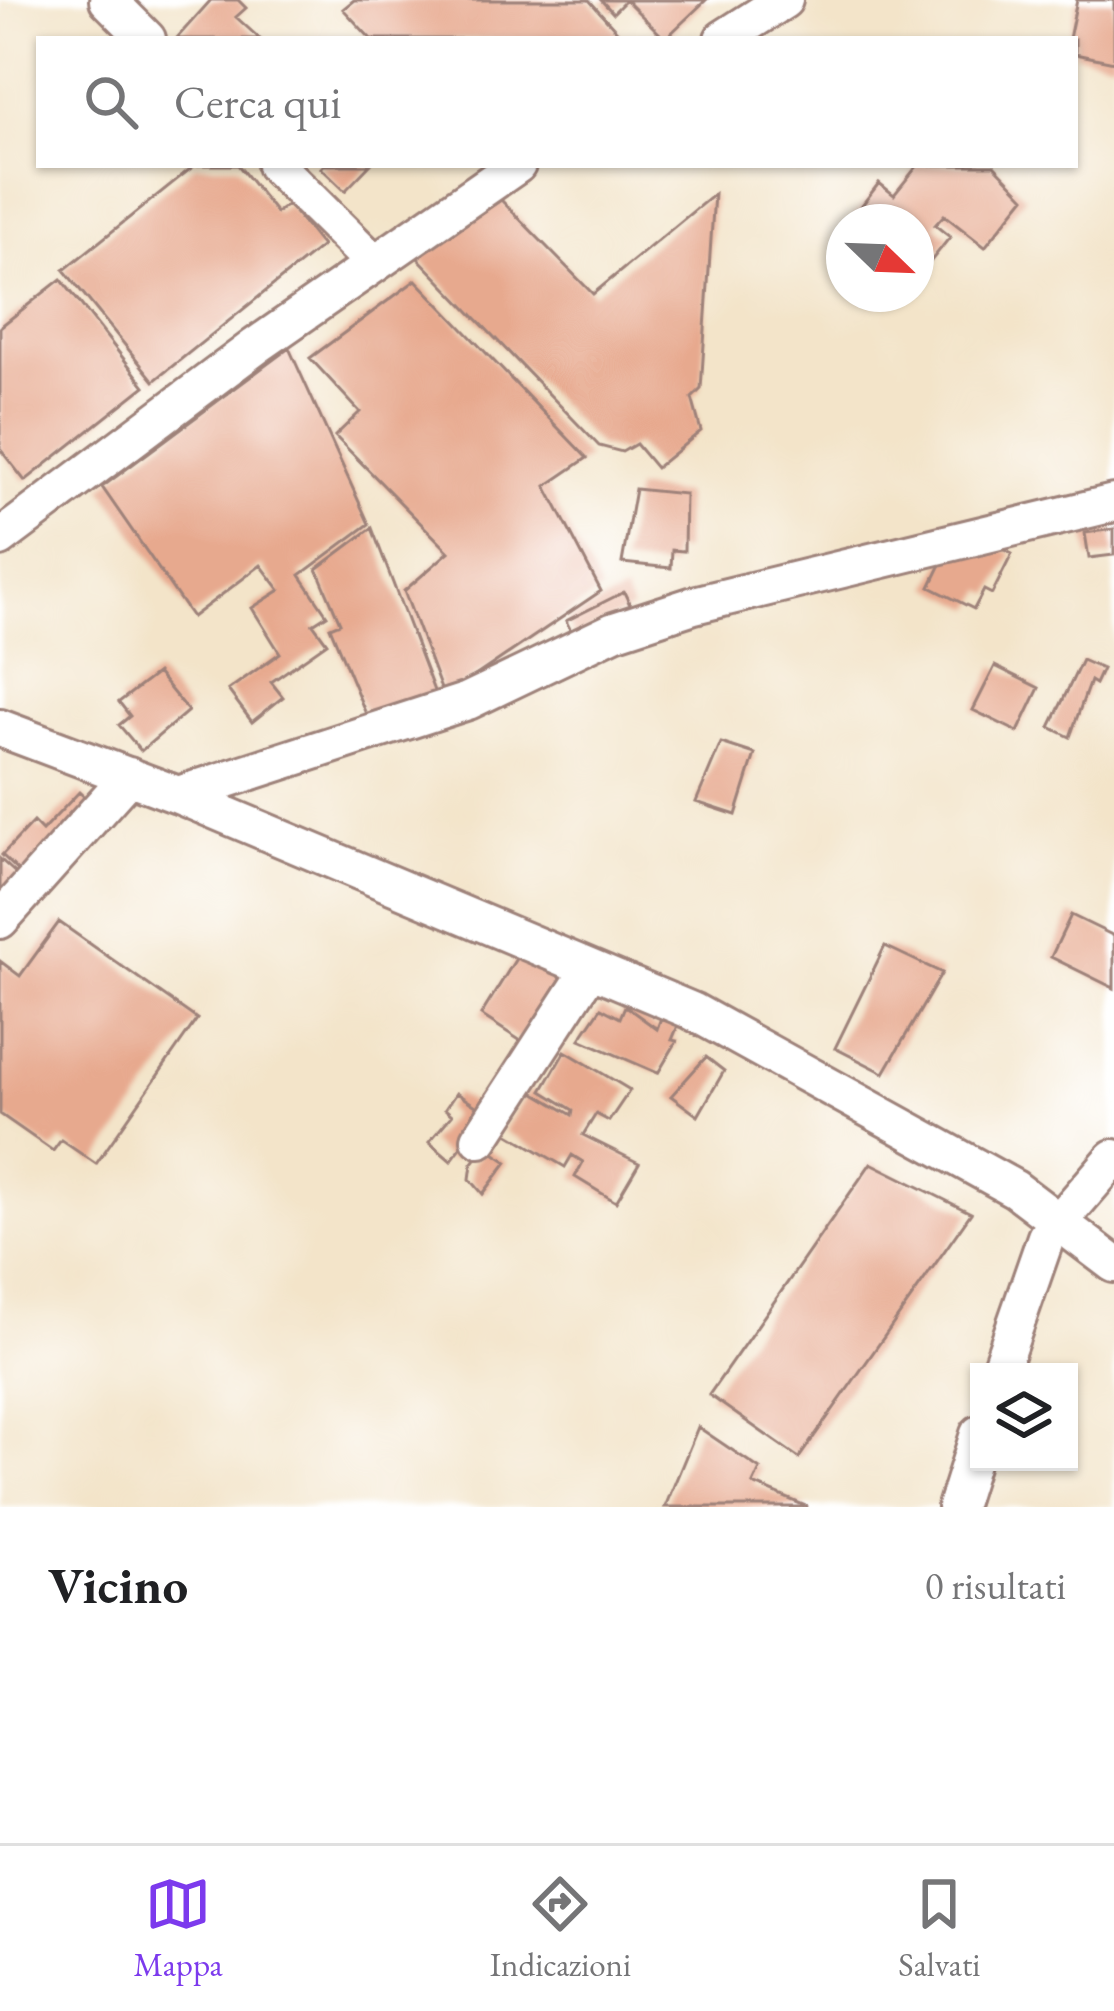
<!DOCTYPE html>
<html lang="it">
<head>
<meta charset="utf-8">
<style>
  :root { --surface:#fff; --page:#f6f6f6; --text:#202124; --muted:#757577; --line:#e0e0e0; --accent:#7c3aed }
  body { margin:0; font-family:"EB Garamond",serif; background:var(--page); color:var(--text) }
  .controls { position:absolute; right:36px; bottom:36px; display:grid; overflow:hidden; border-radius:0px; box-shadow:0 3px 9px #0004 }
  .controls button { width:108px; height:108px; display:grid; place-items:center; padding:0; border:0; border-bottom:3px solid var(--line); background:var(--surface); color:var(--text); font:60px sans-serif }
  .compass { position:absolute; left:826px; top:204px; width:108px; height:108px; border-radius:50%; background:var(--surface); box-shadow:0 3px 9px #0004; rotate:113deg }
  .list { margin:0; padding:0; list-style:none }
  h2 { display:flex; justify-content:space-between; align-items:center; height:156px; margin:0; padding:0 48px; font-size:51px }
  h2 small { font-size:39px; font-weight:400; color:var(--muted) }
  .icon { flex:none; width:66px; height:66px; fill:none; stroke:currentColor; stroke-width:2; stroke-linecap:round; stroke-linejoin:round }
  .map { position:relative; flex:none; width:1114px; height:1507px; overflow:hidden }
  .search { position:absolute; background:var(--surface); box-shadow:0 3px 9px #0004; left:36px; right:36px; top:36px; height:132px; display:flex; align-items:center; gap:30px; box-sizing:border-box; padding:0 42px; border-radius:0px; color:var(--muted); font-size:45px }
  .sheet { height:336px; background:var(--surface) }
  nav { display:flex; justify-content:space-around; align-items:center; box-sizing:border-box; height:168px; border-top:3px solid var(--line); background:var(--surface); font-size:33px; color:var(--muted) }
  nav a { display:grid; justify-items:center; gap:6px }
  nav .on { color:var(--accent) }
  .map>svg:first-child { display:block }
</style>
</head>
<body>
<div class="map">
<svg width="1114" height="1507" viewBox="0 0 1114 1507">
  <rect width="100%" height="100%" fill="#fff"/>
  <filter id="ink" filterUnits="userSpaceOnUse"><feTurbulence type="fractalNoise" baseFrequency=".00833" numOctaves="2"/><feDisplacementMap in="SourceGraphic" scale="24" xChannelSelector="R" yChannelSelector="G"/><feConvolveMatrix kernelMatrix="1 2 1 2 8 2 1 2 1" color-interpolation-filters="sRGB"/></filter>
  <filter id="wash" filterUnits="userSpaceOnUse"><feTurbulence type="fractalNoise" baseFrequency=".004" numOctaves="4" result="noise"/><feDisplacementMap in="SourceGraphic" scale="48" xChannelSelector="R" yChannelSelector="G"/><feGaussianBlur stdDeviation="2.7" result="paint"/><feColorMatrix in="noise" values="0 0 0 0 0 0 0 0 0 0 0 0 0 0 0 0 0 1.4 0 .05"/><feComposite in="paint" operator="in"/></filter>
  <g filter="url(#wash)">
    <rect width="100%" height="100%" fill="#f3e4c9"/>
    <g id="blocks">
      <path fill="#e7a98e" d="M 211,0 L 238,0 L 246,8 L 236,17 L 260,39 L 176,39 Z
        M 354,0 L 589,0 L 624,39 L 371,39 L 343,9 Z
        M 601,0 L 706,0 L 665,39 L 626,0 L 613,13 Z
        M 1077,0 L 1114,0 L 1114,62 L 1075,54 L 1075,39 L 1069,39 Z
        M 195,165 L 238,165 L 276,213 L 288,204 L 322,246 L 154,381 L 64,270 Z
        M 324,165 L 370,165 L 345,191 L 321,168 Z
        M 918,165 L 994,165 L 1025,197 L 985,247 L 944,215 L 935,225 L 950,237 L 919,276 L 916,222 L 849,222 L 879,183 L 894,195 Z
        M 714,194 L 701,389 L 692,398 L 701,431 L 656,468 L 636,444 L 622,452 L 599,446 L 417,257 L 501,200 L 593,294 Z
        M 61,279 L 145,386 L 25,481 L 0,449 L 0,327 Z
        M 416,280 L 587,458 L 546,486 L 601,591 L 444,697 L 404,591 L 449,552 L 335,436 L 360,412 L 310,358 Z
        M 289,348 L 369,524 L 300,575 L 327,615 L 313,624 L 327,643 L 271,682 L 283,697 L 252,722 L 228,690 L 280,653 L 252,608 L 280,590 L 261,565 L 192,617 L 102,487 Z
        M 635,489 L 685,494 L 684,551 L 672,550 L 671,568 L 622,563 Z
        M 372,528 L 437,699 L 371,726 L 330,627 L 340,623 L 317,569 Z
        M 1114,529 L 1114,555 L 1089,558 L 1085,533 Z
        M 950,546 L 1000,548 L 1012,554 L 992,594 L 984,590 L 974,609 L 930,587 Z
        M 624,592 L 632,609 L 574,637 L 566,621 Z
        M 1082,660 L 1102,669 L 1095,684 L 1090,681 L 1070,737 L 1050,727 Z
        M 995,666 L 1039,688 L 1018,732 L 973,710 Z
        M 157,673 L 188,711 L 141,751 L 119,725 L 130,716 L 119,702 Z
        M 721,743 L 755,754 L 736,815 L 696,802 Z
        M 79,792 L 94,806 L 58,844 L 48,836 L 57,845 L 26,878 L 2,855 L 33,822 L 42,831 Z
        M 0,859 L 21,878 L 0,900 Z
        M 1071,915 L 1114,936 L 1114,988 L 1051,957 Z
        M 59,922 L 197,1019 L 96,1164 L 61,1140 L 53,1151 L 0,1114 L 0,961 L 20,976 Z
        M 885,946 L 942,973 L 884,1073 L 835,1048 Z
        M 517,957 L 562,977 L 521,1041 L 481,1015 Z
        M 625,1006 L 657,1029 L 662,1015 L 679,1023 L 672,1040 L 677,1041 L 658,1073 L 580,1039 L 601,1008 L 620,1018 Z
        M 565,1051 L 630,1090 L 609,1121 L 596,1114 L 583,1135 L 639,1163 L 616,1202 L 575,1177 L 583,1162 L 572,1155 L 565,1167 L 504,1131 L 530,1090 L 572,1115 L 573,1110 L 542,1091 Z
        M 706,1057 L 724,1071 L 698,1116 L 671,1096 Z
        M 456,1093 L 479,1108 L 474,1130 L 451,1161 L 429,1142 L 452,1115 L 445,1109 Z
        M 485,1147 L 507,1162 L 483,1194 L 470,1179 L 472,1164 Z
        M 871,1163 L 971,1213 L 799,1458 L 709,1395 Z
        M 698,1427 L 760,1469 L 753,1484 L 808,1507 L 665,1507 Z"/>
    </g>
  </g>
  <g filter="url(#ink)">
    <use href="#blocks" fill-opacity="0" stroke="#9e827a" stroke-width="3"/>
    <g fill="none" stroke-linecap="round" stroke-linejoin="round">
      <defs>
        <path id="minor" d="M 108,0 L 147,39
          M 723,39 L 784,0
          M 275,165 L 374,263
          M 0,538 L 256,346 L 517,165
          M 0,728 L 178,795 L 692,1011 L 1015,1189 L 1114,1264
          M 178,795 L 468,701 L 614,631 L 694,605 L 1114,503
          M 0,920 L 129,776
          M 480,1139 L 589,971
          M 999,1372 L 1046,1237 L 1114,1158
          M 956,1507 L 979,1434"/>
      </defs>
      <use href="#minor" stroke="#9e827a" stroke-width="42"/>
      <use href="#minor" stroke="#fff" stroke-width="36"/>
    </g>
  </g>
</svg>
<div class="controls">
<button><svg class="icon" aria-label="layers" viewBox="0 0 24 24"><path d="M12 4l9 5-9 5-9-5zM3 14l9 5 9-5"/></svg></button>
</div>
<svg class="compass" viewBox="-18 -18 36 36"><path d="M0-13l5 13h-10z" fill="#e53935"/><path d="M0 13l5-13h-10z" fill="#757577"/></svg>
<div class="search"><svg class="icon" aria-label="search" viewBox="0 0 24 24"><circle cx="10" cy="10" r="6"/><path d="M15 15l6 6"/></svg>Cerca qui</div>
</div>
<section class="sheet">
<h2>Vicino<small>0 risultati</small></h2>
<ul class="list">
</ul>
</section>
<nav>
<a class="on"><svg class="icon" aria-label="map" viewBox="0 0 24 24"><path d="M3 6l6-2 6 2 6-2v14l-6 2-6-2-6 2zM9 4v14M15 6v14"/></svg>Mappa</a>
<a><svg class="icon" aria-label="directions" viewBox="0 0 24 24"><path d="M12 3l9 9-9 9-9-9zM9 14v-3h6M13 9l2 2-2 2"/></svg>Indicazioni</a>
<a><svg class="icon" aria-label="saved" viewBox="0 0 24 24"><path d="M7 4h10v16l-5-4-5 4z"/></svg>Salvati</a>
</nav>
</body>
</html>
